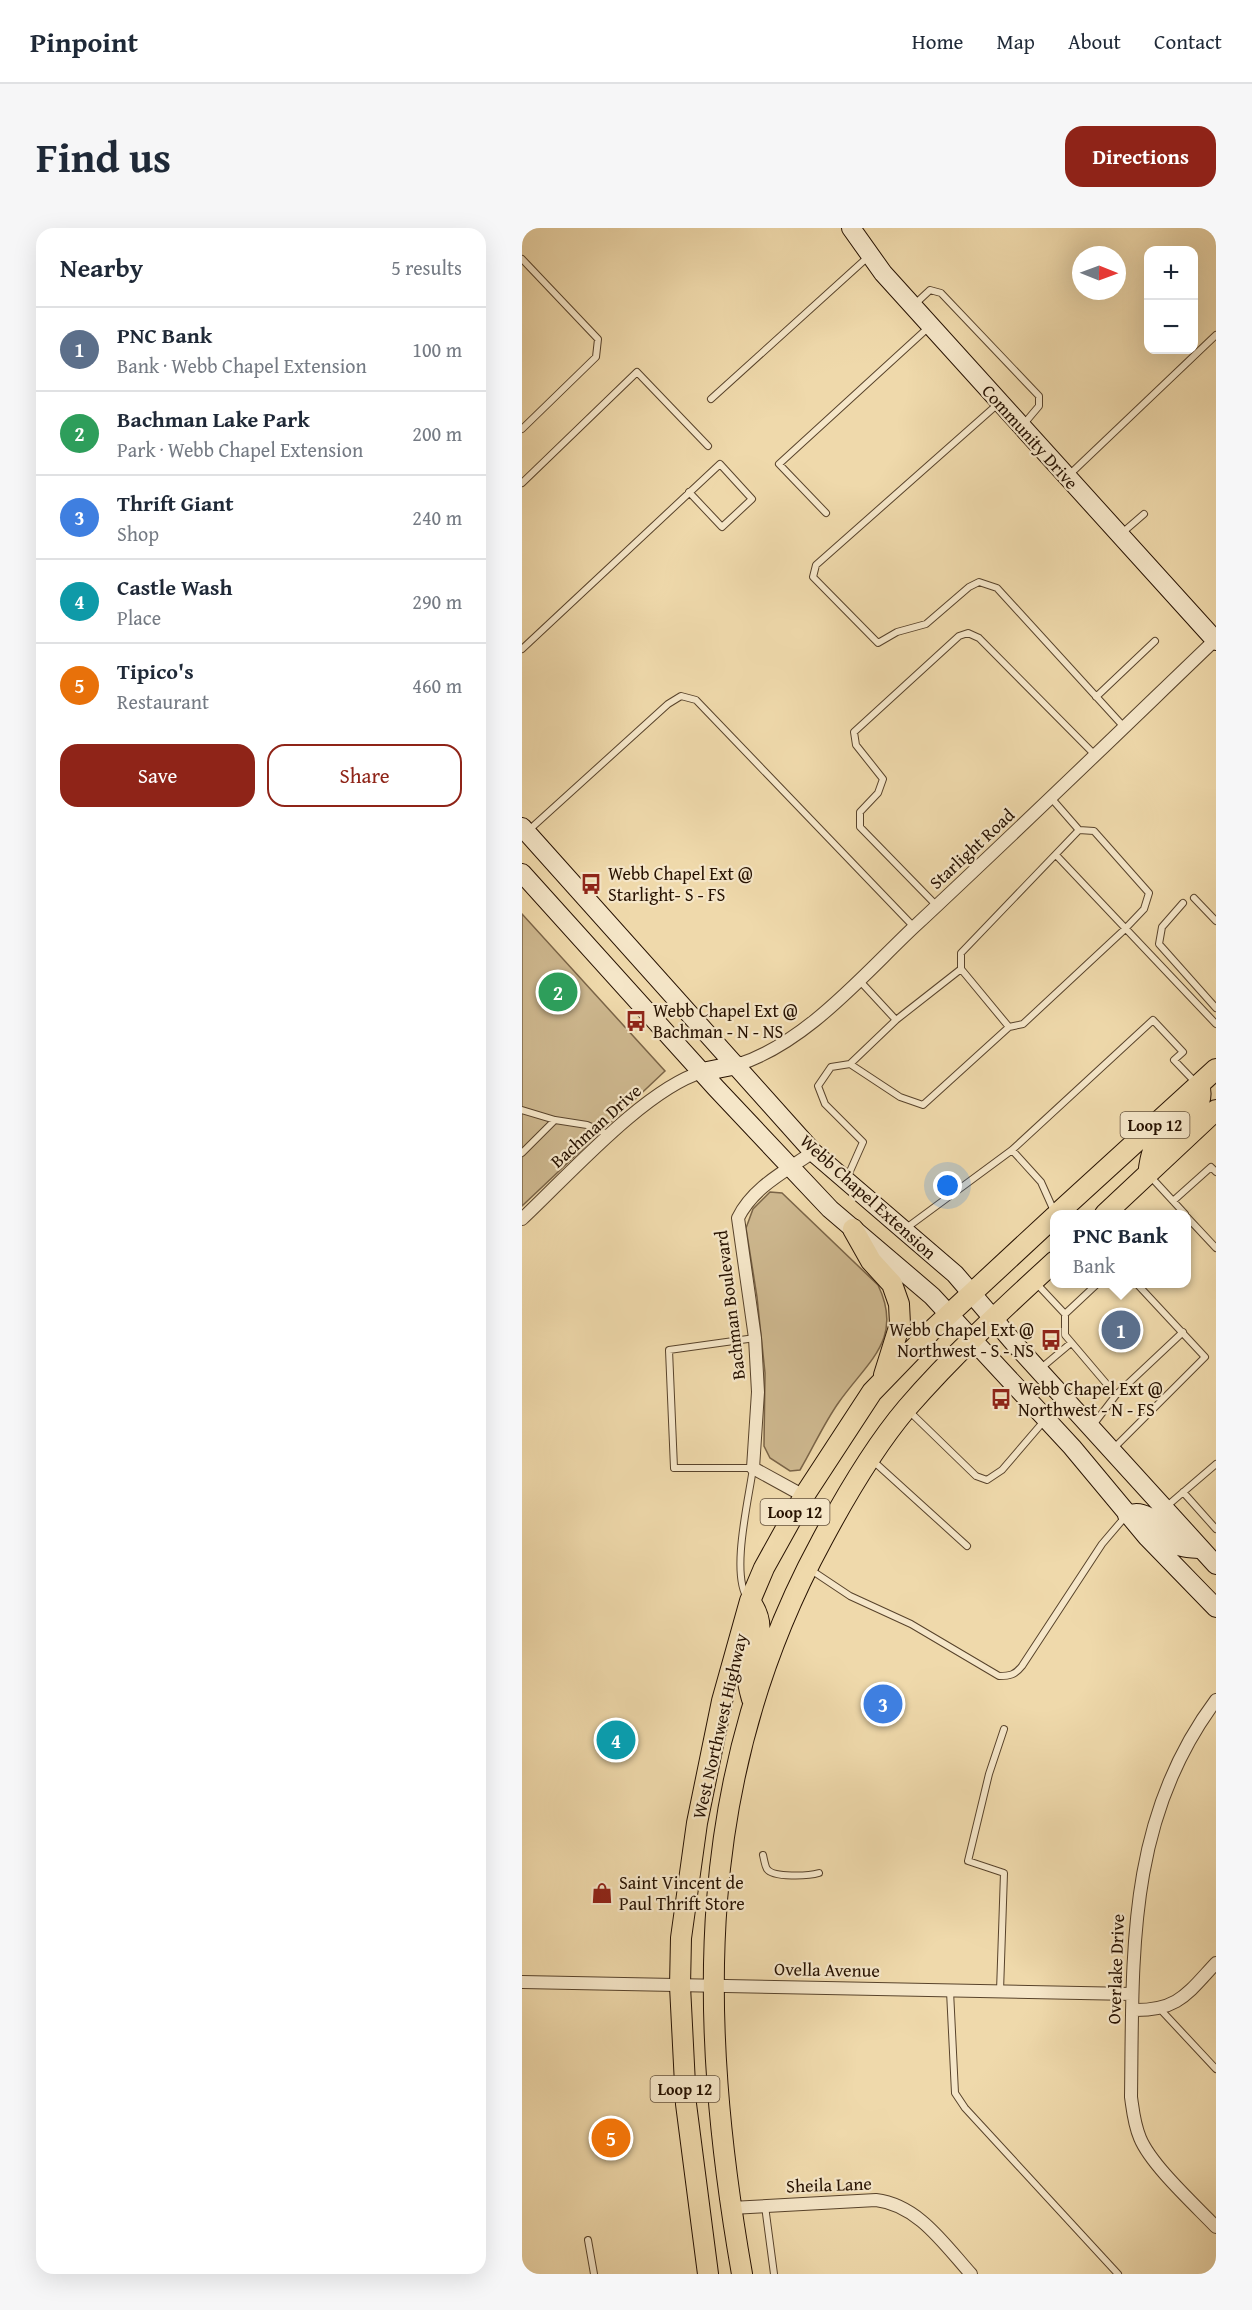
<!DOCTYPE html>
<html lang="en">
<head>
<meta charset="utf-8">
<style>
  :root { --surface:#fff; --page:#f6f6f7; --text:#1f2937; --muted:#747a83; --line:#e0e1e3; --accent:#8f2418 }
  body { margin:0; font-family:"Gentium Book Plus",serif; background:var(--page); color:var(--text) }
  .controls { position:absolute; right:18px; top:18px; display:grid; overflow:hidden; border-radius:12px; box-shadow:0 6px 24px #0002 }
  .controls button { width:54px; height:54px; display:grid; place-items:center; padding:0; border:0; border-bottom:2px solid var(--line); background:var(--surface); color:var(--text); font:30px sans-serif }
  .compass { position:absolute; left:550px; top:18px; width:54px; height:54px; border-radius:50%; background:var(--surface); box-shadow:0 6px 24px #0002; rotate:91deg }
  .you { position:absolute; left:426px; top:958px; width:21px; height:21px; margin:-15px; border:4px solid #fff; border-radius:50%; background:#1a73e8; box-shadow:0 0 0 9px #1a73e833 }
  .badge { display:grid; place-items:center; width:39px; height:39px; border-radius:50%; background:var(--accent); color:#fff; font-size:20px; font-weight:700 }
  .pin { position:absolute; translate:-50% -50%; border:3px solid #fff; box-shadow:0 2px 6px #0006 }
  .popup { position:absolute; left:528px; top:982px; width:141px; height:78px; box-sizing:border-box; display:grid; place-content:center; border-radius:12px; background:var(--surface); filter:drop-shadow(0 2px 4px #0005); font-size:20px; white-space:nowrap; color:var(--muted) }
  .popup b { font-size:22px; color:var(--text) }
  .popup::after { content:''; position:absolute; left:50%; top:100%; margin-left:-12px; border:12px solid transparent; border-top-color:var(--surface) }
  .list { margin:0; padding:0; list-style:none }
  h2 { display:flex; justify-content:space-between; align-items:center; height:78px; margin:0; padding:0 24px; font-size:26px }
  h2 small { font-size:20px; font-weight:400; color:var(--muted) }
  .list li { display:grid; grid-template-columns:39px 1fr auto; gap:18px; align-items:center; box-sizing:border-box; height:84px; padding:0 24px; border-top:2px solid var(--line) }
  .list b { display:block; font-size:22px; white-space:nowrap }
  .list p { margin:0; font-size:20px; white-space:nowrap; color:var(--muted) }
  .list em { font-size:20px; font-style:normal; color:var(--muted) }
  .actions { display:flex; gap:12px; padding:18px 24px }
  .actions a { flex:1; padding:14px 0; border:2px solid var(--accent); border-radius:18px; text-align:center; font-size:21px; color:var(--accent) }
  .actions .main { background:var(--accent); color:#fff }
  .map { position:relative; flex:none; width:694px; height:2046px; overflow:hidden; border-radius:18px }
  header { display:flex; align-items:center; gap:36px; box-sizing:border-box; height:84px; padding:0 30px; background:var(--surface); border-bottom:2px solid var(--line) }
  header strong { font-size:28px }
  nav { display:flex; gap:33px; margin-inline-start:auto; font-size:21px }
  .intro { display:flex; align-items:center; justify-content:space-between; box-sizing:border-box; height:144px; padding:0 36px }
  h1 { margin:0; font-size:42px }
  .button { padding:15px 27px; border-radius:18px; background:var(--accent); color:#fff; font-size:21px; font-weight:700 }
  main { display:flex; gap:36px; padding:0 36px }
  aside { flex:1; background:var(--surface); border-radius:18px; box-shadow:0 6px 24px #0002 }
  .map>svg:first-child { display:block }
</style>
</head>
<body>
<header>
<strong>Pinpoint</strong>
<nav><a>Home</a><a>Map</a><a>About</a><a>Contact</a></nav>
</header>
<div class="intro"><h1>Find us</h1><a class="button">Directions</a></div>
<main>
<aside>
<h2>Nearby<small>5 results</small></h2>
<ul class="list">
<li><span class="badge" style="background:#5c6f8a">1</span><div><b>PNC Bank</b><p>Bank · Webb Chapel Extension</p></div><em>100 m</em></li>
<li><span class="badge" style="background:#2e9e5b">2</span><div><b>Bachman Lake Park</b><p>Park · Webb Chapel Extension</p></div><em>200 m</em></li>
<li><span class="badge" style="background:#3f7fe0">3</span><div><b>Thrift Giant</b><p>Shop</p></div><em>240 m</em></li>
<li><span class="badge" style="background:#0f9aa8">4</span><div><b>Castle Wash</b><p>Place</p></div><em>290 m</em></li>
<li><span class="badge" style="background:#e8710a">5</span><div><b>Tipico's</b><p>Restaurant</p></div><em>460 m</em></li>
</ul>
<div class="actions"><a class="main">Save</a><a>Share</a></div>
</aside>
<div class="map">
<svg width="694" height="2046" viewBox="0 0 694 2046">
  <rect width="100%" height="100%" fill="#efd9ab"/>
  <filter id="stains"><feTurbulence type="fractalNoise" baseFrequency=".00333" numOctaves="4"/><feColorMatrix values="0 0 0 0 .2 0 0 0 0 .09 0 0 0 0 .02 0 0 0 .5 -.17"/></filter>
  <radialGradient id="worn" r=".72"><stop offset=".6" stop-color="#630" stop-opacity="0"/><stop offset="1" stop-color="#630" stop-opacity=".3"/></radialGradient>
  <path fill="#cdb78e" stroke="#7a6447" stroke-width="1.5" d="M 0,686 L 143,843 L 0,978 Z
    M 248,964 L 260,965 L 356,1057 C 382,1111 346,1133 317,1174 C 302,1195 291,1220 278,1242 L 268,1243 L 248,1230 L 242,1218 L 243,1145 L 235,1069 L 224,1000 L 231,981 Z"/>
  <g fill="none" stroke-linecap="round" stroke-linejoin="round">
    <defs>
      <path id="lane" d="M 0,31 L 76,111 L 74,129 L 0,201
        M 393,76 L 408,62 L 419,65 L 517,168 L 517,178 L 501,197
        M 189,171 L 347,28
        M 477,175 L 294,337 L 291,349 L 356,415 L 375,404 L 404,396 L 447,359 L 457,354 L 475,360 L 602,499
        M 547,247 L 694,107
        M 0,255 L 115,144 L 186,218
        M 304,285 L 257,236 L 408,98
        M 600,305 L 622,286
        M 0,421 L 198,236 L 230,271 L 200,299 L 167,264
        M 574,469 L 633,413
        M 530,571 L 557,602 L 572,603 L 627,665 L 622,681 L 602,702 L 501,796 L 487,799 L 439,741 L 439,725 L 557,602
        M 7,602 L 146,476 L 159,468 L 174,472 L 392,699
        M 534,627 L 694,796
        M 672,670 L 694,693
        M 661,675 L 640,699 L 637,716 L 694,780
        M 415,678 L 338,599 L 338,584 L 356,565 L 361,551 L 334,517 L 332,504 L 437,408 L 446,405 L 457,410 L 573,527
        M 337,752 L 374,792 L 439,741
        M 328,836 L 378,869 L 401,877 L 487,799
        M 0,882 L 33,892
        M 490,922 L 519,954 L 532,983
        M 0,925 L 33,892 L 65,897 L 88,907
        M 628,948 L 663,986
        M 325,950 L 341,914 L 303,876 L 296,858 L 309,839 L 328,836 L 374,792
        M 651,973 L 689,939 L 694,944
        M 665,989 L 694,1020
        M 383,1001 L 490,922 L 631,792 L 661,824 L 652,832 L 674,855
        M 514,1055 L 543,1086 L 543,1107 L 594,1167 L 661,1104
        M 543,1086 L 575,1056
        M 518,1141 L 549,1115
        M 387,1183 L 454,1248 L 465,1252 L 480,1242 L 522,1193
        M 571,1197 L 594,1167
        M 591,1221 L 683,1129 L 615,1056
        M 349,1231 L 445,1318
        M 661,1264 L 694,1301
        M 645,1278 L 694,1236
        M 289,1342 L 328,1368 L 389,1396 L 477,1448 C 488,1448 493,1447 500,1438 L 580,1316 L 603,1289
        M 226,1371 C 208,1347 227,1270 231,1240 L 152,1240 L 147,1122 L 233,1110
        M 241,1627 C 242,1631 243,1638 245,1641 C 251,1650 287,1648 297,1645
        M 428,1763 L 433,1865 L 443,1880 L 596,2046
        M 478,1763 L 482,1645 L 446,1633 L 467,1546 L 482,1501
        M 638,1781 L 694,1841
        M 243,1978 L 252,2046
        M 66,2012 L 72,2046"/>
      <path id="street" d="M 215,837 C 284,815 340,748 392,699 C 494,604 594,507 694,411
        M 0,991 C 45,949 123,861 180,844
        M 282,1268 L 231,1240 L 236,1164 L 233,1110 L 216,990 C 231,959 264,943 291,924
        M 694,1472 C 604,1592 611,1727 609,1869 C 611,1883 612,1896 618,1910 C 629,1937 673,1977 694,1999
        M 0,1754 L 610,1766
        M 610,1782 C 656,1783 665,1766 694,1735
        M 209,1980 L 354,1972 C 396,1977 422,2016 449,2046"/>
      <path id="secondary" d="M 329,0 L 361,45 L 694,413
        M 0,599 L 291,924 L 433,1046 L 492,1115 L 694,1337
        M 0,645 L 194,860 L 308,981 L 410,1068 L 550,1219 L 625,1309 L 694,1380
        M 180,844 L 215,837
        M 605,1287 C 629,1277 640,1307 657,1318 C 663,1321 670,1320 677,1321"/>
      <path id="primary" d="M 627,940 C 628,934 629,926 632,921 C 646,902 687,885 677,857
        M 535,986 L 694,841
        M 583,986 L 694,882
        M 331,1001 L 349,1033 L 370,1056 L 377,1076 L 378,1096 L 362,1147
        M 228,1373 C 248,1402 231,1417 226,1447 C 225,1455 228,1464 230,1471
        M 186,2046 L 164,1876 L 158,1758 L 159,1710 L 175,1595 L 200,1473 L 228,1373 L 242,1340 L 282,1268 L 350,1164 L 408,1104 L 533,988
        M 220,2046 C 175,1789 172,1547 300,1312 C 324,1267 352,1219 385,1180 C 430,1128 483,1079 533,1033"/>
    </defs>
    <use href="#lane" stroke="#58432b" stroke-width="8"/>
    <use href="#street" stroke="#58432b" stroke-width="14"/>
    <use href="#secondary" stroke="#261100" stroke-width="20"/>
    <use href="#primary" stroke="#261100" stroke-width="22"/>
    <use href="#lane" stroke="#f5e6c8" stroke-width="6"/>
    <use href="#street" stroke="#f5e6c8" stroke-width="12"/>
    <use href="#secondary" stroke="#f5e6c8" stroke-width="18"/>
    <use href="#primary" stroke="#efd9ab" stroke-width="20"/>
  </g>
  <defs>
    <symbol id="bus-bare" viewBox="-9 -9 18 18"><path d="M-5-6H5V4H4V6H2V4H-2V6H-4V4H-5ZM-3.5-4V0h7V-4ZM-3.5 1.2v1.5H-2V1.2ZM2 1.2v1.5H3.5V1.2Z" fill="#8f2418" stroke="#f5e6c8" stroke-width="2.5" paint-order="stroke"/></symbol>
    <symbol id="shop-bare" viewBox="-9 -9 18 18"><path d="M-5-2.5h2.3a2.7 3.5 0 0 1 5.4 0H5L5.5 6h-11ZM-1.5-2.5h3a1.5 2.3 0 0 0-3 0Z" fill="#8f2418" stroke="#f5e6c8" stroke-width="2.5" paint-order="stroke"/></symbol>
  </defs>
  <g fill-rule="evenodd">
    <use href="#bus-bare" x="54" y="641" width="30" height="30"/>
    <use href="#bus-bare" x="99" y="778" width="30" height="30"/>
    <use href="#bus-bare" x="514" y="1097" width="30" height="30"/>
    <use href="#bus-bare" x="464" y="1156" width="30" height="30"/>
    <use href="#shop-bare" x="65" y="1650" width="30" height="30"/>
  </g>
  <g text-anchor="middle" stroke-width="4.5" stroke-linejoin="round" paint-order="stroke">
    <g fill="#f5e6c8" stroke="#64513c" stroke-width="1.5">
      <rect x="598.5" y="884" width="69" height="26" rx="4.5"/>
      <rect x="238.5" y="1271" width="69" height="26" rx="4.5"/>
      <rect x="128.5" y="1848" width="69" height="26" rx="4.5"/>
    </g>
    <g font-size="16" font-weight="bold" fill="#261100">
      <text x="633" y="903">Loop 12</text>
      <text x="273" y="1290">Loop 12</text>
      <text x="163" y="1867">Loop 12</text>
    </g>
    <g font-size="18" fill="#261100" stroke="#f5e6c8">
      <text transform="translate(508 209) rotate(48)" y="6">Community Drive</text>
      <text transform="translate(450 621) rotate(-43)" y="6">Starlight Road</text>
      <text transform="translate(74 898) rotate(-42)" y="6">Bachman Drive</text>
      <text transform="translate(346 969) rotate(42)" y="6">Webb Chapel Extension</text>
      <text transform="translate(208 1077) rotate(-97)" y="6">Bachman Boulevard</text>
      <text transform="translate(198 1498) rotate(-77)" y="6">West Northwest Highway</text>
      <text transform="translate(594 1741) rotate(-88)" y="6">Overlake Drive</text>
      <text transform="translate(305 1742) rotate(1)" y="6">Ovella Avenue</text>
      <text transform="translate(307 1957) rotate(-2)" y="6">Sheila Lane</text>
    </g>
    <g font-size="18" fill="#261100" stroke="#f5e6c8" text-anchor="start">
      <text x="86" y="652">Webb Chapel Ext @<tspan x="86" dy="21">Starlight- S - FS</tspan></text>
      <text x="131" y="789">Webb Chapel Ext @<tspan x="131" dy="21">Bachman - N - NS</tspan></text>
      <text x="512" y="1108" text-anchor="end">Webb Chapel Ext @<tspan x="512" dy="21">Northwest - S - NS</tspan></text>
      <text x="496" y="1167">Webb Chapel Ext @<tspan x="496" dy="21">Northwest - N - FS</tspan></text>
      <text x="97" y="1661">Saint Vincent de<tspan x="97" dy="21">Paul Thrift Store</tspan></text>
    </g>
  </g>
  <rect width="100%" height="100%" filter="url(#stains)"/>
  <rect width="100%" height="100%" fill="url(#worn)"/>
</svg>
<div class="controls">
<button>+</button>
<button>−</button>
</div>
<svg class="compass" viewBox="-18 -18 36 36"><path d="M0-13l5 13h-10z" fill="#e53935"/><path d="M0 13l5-13h-10z" fill="#747a83"/></svg>
<div class="you"></div>
<div class="pin badge" style="left:599px;top:1102px;background:#5c6f8a">1</div>
<div class="popup"><b>PNC Bank</b>Bank</div>
<div class="pin badge" style="left:36px;top:764px;background:#2e9e5b">2</div>
<div class="pin badge" style="left:361px;top:1476px;background:#3f7fe0">3</div>
<div class="pin badge" style="left:94px;top:1512px;background:#0f9aa8">4</div>
<div class="pin badge" style="left:89px;top:1910px;background:#e8710a">5</div>
</div>
</main>
</body>
</html>
